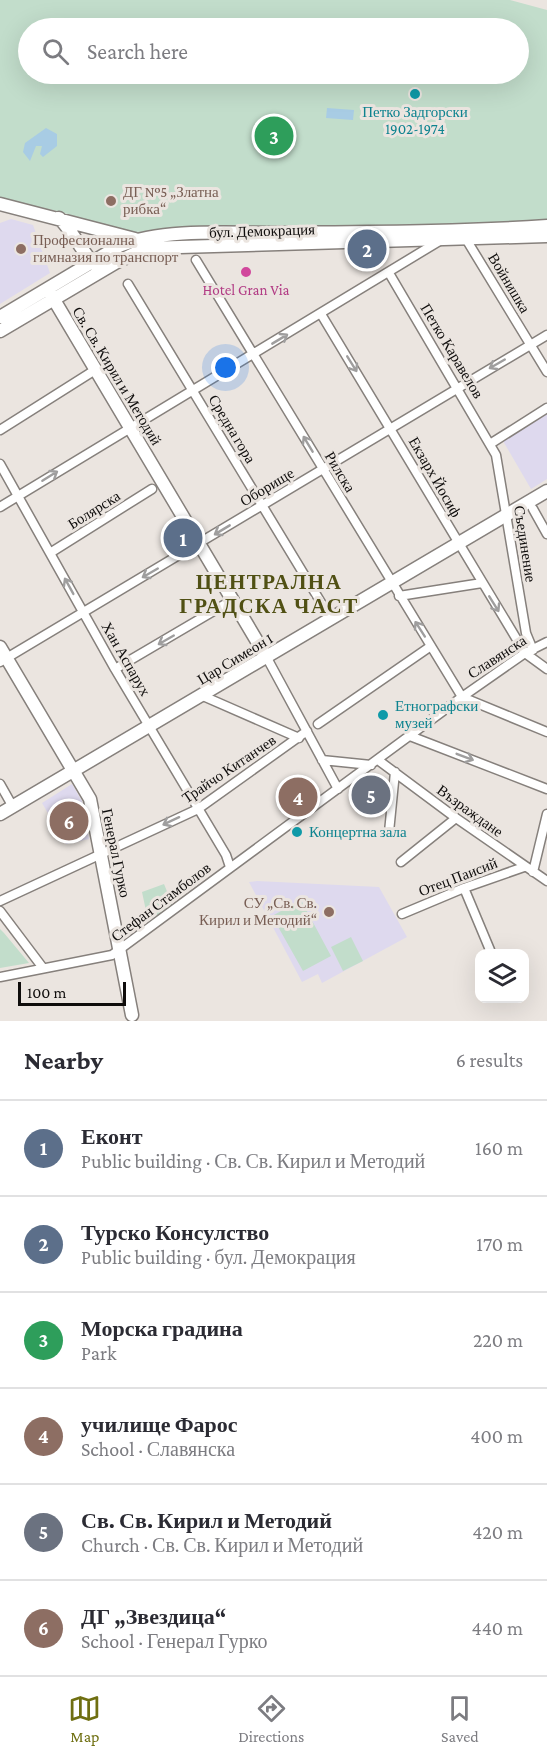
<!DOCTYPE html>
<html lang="en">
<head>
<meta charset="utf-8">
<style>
  :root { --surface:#fff; --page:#f7f7f7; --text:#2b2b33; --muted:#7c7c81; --line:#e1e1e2; --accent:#6f6f11 }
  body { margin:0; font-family:"Crimson Pro",serif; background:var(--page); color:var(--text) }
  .controls { position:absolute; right:18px; bottom:18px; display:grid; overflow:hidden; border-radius:12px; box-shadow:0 6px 24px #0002 }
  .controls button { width:54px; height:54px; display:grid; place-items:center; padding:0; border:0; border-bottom:2px solid var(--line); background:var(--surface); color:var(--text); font:30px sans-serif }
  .scale { position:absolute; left:18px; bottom:15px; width:108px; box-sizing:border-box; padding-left:6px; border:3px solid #0f0d0c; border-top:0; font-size:16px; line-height:21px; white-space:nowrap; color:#0f0d0c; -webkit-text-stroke:4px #ebe5e0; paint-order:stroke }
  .you { position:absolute; left:226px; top:368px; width:21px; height:21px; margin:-15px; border:4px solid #fff; border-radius:50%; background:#1a73e8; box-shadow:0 0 0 9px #1a73e833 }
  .badge { display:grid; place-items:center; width:39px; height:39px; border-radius:50%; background:var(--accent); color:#fff; font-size:20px; font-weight:700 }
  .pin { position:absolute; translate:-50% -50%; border:3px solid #fff; box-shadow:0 2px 6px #0006 }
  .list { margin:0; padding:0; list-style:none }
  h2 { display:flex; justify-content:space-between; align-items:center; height:78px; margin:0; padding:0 24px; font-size:26px }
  h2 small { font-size:20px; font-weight:400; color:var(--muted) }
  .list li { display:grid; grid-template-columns:39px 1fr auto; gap:18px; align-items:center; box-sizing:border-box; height:96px; padding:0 24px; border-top:2px solid var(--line) }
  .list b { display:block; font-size:22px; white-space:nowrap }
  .list p { margin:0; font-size:20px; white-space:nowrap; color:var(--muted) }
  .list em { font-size:20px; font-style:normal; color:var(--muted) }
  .icon { flex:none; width:33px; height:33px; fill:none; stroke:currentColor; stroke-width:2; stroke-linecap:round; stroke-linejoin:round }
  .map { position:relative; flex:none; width:547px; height:1021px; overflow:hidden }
  .search { position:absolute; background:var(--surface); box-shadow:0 6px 24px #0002; left:18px; right:18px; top:18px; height:66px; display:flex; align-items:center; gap:15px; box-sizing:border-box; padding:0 21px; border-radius:33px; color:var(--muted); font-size:22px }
  .sheet { height:654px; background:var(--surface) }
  nav { display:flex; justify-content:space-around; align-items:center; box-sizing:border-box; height:84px; border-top:2px solid var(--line); background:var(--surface); font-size:16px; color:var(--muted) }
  nav a { display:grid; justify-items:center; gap:3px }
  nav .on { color:var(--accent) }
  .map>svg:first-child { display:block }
</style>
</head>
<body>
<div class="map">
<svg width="547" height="1021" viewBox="0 0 547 1021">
  <rect width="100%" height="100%" fill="#ebe5e0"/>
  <path fill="#ded9ee" d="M 11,219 L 33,225 L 50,273 L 0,304 L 0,223 Z
    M 547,414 L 547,479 L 531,489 L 503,441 Z
    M 72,784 L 82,801 L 89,839 L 66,844 L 42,803 Z
    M 257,881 L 379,887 L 407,937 L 322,983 L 318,974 L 302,982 L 249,882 Z"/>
  <path fill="#c2ddcb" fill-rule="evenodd" d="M 0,0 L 510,0 L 547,10 L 547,222 L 130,232 L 57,211 L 0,199 ZM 28,28 L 518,28 L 518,74 L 28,74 Z
    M 164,884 L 173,906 L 149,925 L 142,892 Z
    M 301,900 L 331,956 L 303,971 L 272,916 Z
    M 0,929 L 4,933 L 29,963 L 0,968 Z
    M 351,937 L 363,961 L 343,971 L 331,947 Z"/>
  <path fill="#a8cce4" d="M 327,108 L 354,110 L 353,120 L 326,118 Z
    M 46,128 L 57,134 L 57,146 L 43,157 L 40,154 L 42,146 L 36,146 L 30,161 L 23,152 L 25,143 Z"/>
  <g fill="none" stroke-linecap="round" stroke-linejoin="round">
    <defs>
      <path id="street" d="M 466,239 L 547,372
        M 196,260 L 462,697
        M 389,273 L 496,455 L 526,633 L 533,650
        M 128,284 L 331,619
        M 321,314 L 525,653 L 547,669
        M 0,430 L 95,370
        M 490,444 L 547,408
        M 0,464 L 115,669 L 226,855 L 230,867
        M 0,507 L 441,240
        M 533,509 L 547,534
        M 50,553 L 152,489
        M 399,596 L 482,583
        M 267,658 L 338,789
        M 0,662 L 547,335
        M 115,669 L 234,599
        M 203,696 L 299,738
        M 462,697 L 547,732
        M 318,724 L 431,646
        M 410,736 L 547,789
        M 322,760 L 371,765
        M 378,760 L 456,818 L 547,881
        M 0,784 L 13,807
        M 389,832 L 395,772
        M 401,862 L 456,818
        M 533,872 L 547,814
        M 464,888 L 490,950
        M 0,901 L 198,809 L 307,731
        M 0,911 L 43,968
        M 402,914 L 464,888 L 524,867
        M 0,977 L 112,955 L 462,697 L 525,653 L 547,642"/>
      <path id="secondary" d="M 0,204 L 135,239
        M 59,218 C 73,231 87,261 98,267
        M 50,293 L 267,658
        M 0,317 L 119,246 C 164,228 229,233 277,233 C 367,232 457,232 547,226
        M 0,331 L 115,263 L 146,248 L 547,236
        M 0,647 L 90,799 L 132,1015
        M 0,814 L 547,491"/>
    </defs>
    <use href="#street" stroke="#86807c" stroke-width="11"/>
    <use href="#secondary" stroke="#86807c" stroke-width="15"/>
    <use href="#street" stroke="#fff" stroke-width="8"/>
    <use href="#secondary" stroke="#fff" stroke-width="12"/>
  </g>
  <defs><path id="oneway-shaft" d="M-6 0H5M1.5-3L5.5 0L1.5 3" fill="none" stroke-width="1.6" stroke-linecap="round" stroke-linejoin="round" transform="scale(1.5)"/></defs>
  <g stroke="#9f9e9e">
    <use href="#oneway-shaft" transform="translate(280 339) rotate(-31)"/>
    <use href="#oneway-shaft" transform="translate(352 364) rotate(58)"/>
    <use href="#oneway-shaft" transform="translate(497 364) rotate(150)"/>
    <use href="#oneway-shaft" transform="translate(308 444) rotate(-121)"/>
    <use href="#oneway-shaft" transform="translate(50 476) rotate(-32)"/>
    <use href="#oneway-shaft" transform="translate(222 530) rotate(149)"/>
    <use href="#oneway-shaft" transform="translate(150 573) rotate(150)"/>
    <use href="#oneway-shaft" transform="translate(69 586) rotate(-119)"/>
    <use href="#oneway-shaft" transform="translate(494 604) rotate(58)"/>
    <use href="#oneway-shaft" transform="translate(420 629) rotate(-123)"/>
    <use href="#oneway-shaft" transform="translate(166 640) rotate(150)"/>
    <use href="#oneway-shaft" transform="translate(465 757) rotate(21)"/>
    <use href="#oneway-shaft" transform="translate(171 821) rotate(155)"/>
  </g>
  <g fill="#0f9aa8" stroke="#ebe5e0" stroke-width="2">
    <circle cx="415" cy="94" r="6"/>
    <circle cx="383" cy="715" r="6"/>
    <circle cx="297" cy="832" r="6"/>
  </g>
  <g fill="#8d6e63" stroke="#ebe5e0" stroke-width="2">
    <circle cx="111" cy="201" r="6"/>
    <circle cx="21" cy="249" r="6"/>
    <circle cx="329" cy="912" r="6"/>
  </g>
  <circle fill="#d1479c" stroke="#ebe5e0" stroke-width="2" cx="246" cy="272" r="6"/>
  <g text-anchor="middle" stroke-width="6" stroke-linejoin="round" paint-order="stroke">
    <g font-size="15" fill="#0d838f" stroke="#ebe5e0" text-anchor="start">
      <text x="415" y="117" text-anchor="middle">Петко Задгорски<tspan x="415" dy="17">1902-1974</tspan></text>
      <text x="395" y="711">Етнографски<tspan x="395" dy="17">музей</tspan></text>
      <text x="309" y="837">Концертна зала</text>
    </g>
    <g font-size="15" fill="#785e54" stroke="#ebe5e0" text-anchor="start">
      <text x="123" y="197">ДГ №5 „Златна<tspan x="123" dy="17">рибка“</tspan></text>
      <text x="33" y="245">Професионална<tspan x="33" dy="17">гимназия по транспорт</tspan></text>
      <text x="317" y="908" text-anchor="end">СУ „Св. Св.<tspan x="317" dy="17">Кирил и Методий“</tspan></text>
    </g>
    <g font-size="15" fill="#0f0d0c" stroke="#ebe5e0">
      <text transform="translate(262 231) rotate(-2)" y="5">бул. Демокрация</text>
      <text transform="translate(509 283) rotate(59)" y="5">Войнишка</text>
      <text transform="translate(452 351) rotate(59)" y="5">Петко Каравелов</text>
      <text transform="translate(117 376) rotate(59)" y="5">Св. Св. Кирил и Методий</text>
      <text transform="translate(232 429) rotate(59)" y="5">Средна гора</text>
      <text transform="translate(340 472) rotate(59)" y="5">Рилска</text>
      <text transform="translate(435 477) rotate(60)" y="5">Екзарх Йосиф</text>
      <text transform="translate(267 487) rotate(-31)" y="5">Оборище</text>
      <text transform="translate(94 510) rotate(-32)" y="5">Болярска</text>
      <text transform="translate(525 544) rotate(81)" y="5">Съединение</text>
      <text transform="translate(497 657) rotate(-33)" y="5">Славянска</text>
      <text transform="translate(126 659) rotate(60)" y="5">Хан Аспарух</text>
      <text transform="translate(235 659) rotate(-31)" y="5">Цар Симеон I</text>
      <text transform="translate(229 769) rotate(-34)" y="5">Трайчо Китанчев</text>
      <text transform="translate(470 811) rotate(36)" y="5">Възраждане</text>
      <text transform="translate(116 853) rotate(78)" y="5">Генерал Гурко</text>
      <text transform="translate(458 877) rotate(-21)" y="5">Отец Паисий</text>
      <text transform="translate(161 902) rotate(-37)" y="5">Стефан Стамболов</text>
    </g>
    <g font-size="15" fill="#b23c85" stroke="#ebe5e0">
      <text x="246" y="295">Hotel Gran Via</text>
    </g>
    <g font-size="21" font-weight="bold" letter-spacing="1.5" fill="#505014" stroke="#ebe5e0">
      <text x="269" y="589">ЦЕНТРАЛНА<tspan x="269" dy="24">ГРАДСКА ЧАСТ</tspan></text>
    </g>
  </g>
</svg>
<div class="controls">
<button><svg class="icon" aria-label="layers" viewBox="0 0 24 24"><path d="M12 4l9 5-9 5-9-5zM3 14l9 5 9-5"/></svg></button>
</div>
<div class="scale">100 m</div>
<div class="you"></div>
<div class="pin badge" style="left:183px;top:538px;background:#5c6f8a">1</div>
<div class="pin badge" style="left:367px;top:249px;background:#5c6f8a">2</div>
<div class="pin badge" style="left:274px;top:136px;background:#2e9e5b">3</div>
<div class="pin badge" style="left:298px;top:797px;background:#8d6e63">4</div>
<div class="pin badge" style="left:371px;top:795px;background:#6b7280">5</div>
<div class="pin badge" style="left:69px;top:821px;background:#8d6e63">6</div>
<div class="search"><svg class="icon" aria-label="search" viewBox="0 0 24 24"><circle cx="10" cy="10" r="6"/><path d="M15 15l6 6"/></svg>Search here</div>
</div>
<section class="sheet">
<h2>Nearby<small>6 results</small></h2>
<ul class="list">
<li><span class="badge" style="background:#5c6f8a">1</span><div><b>Еконт</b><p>Public building · Св. Св. Кирил и Методий</p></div><em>160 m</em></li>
<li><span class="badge" style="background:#5c6f8a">2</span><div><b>Турско Консулство</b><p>Public building · бул. Демокрация</p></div><em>170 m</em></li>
<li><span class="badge" style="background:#2e9e5b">3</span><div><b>Морска градина</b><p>Park</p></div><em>220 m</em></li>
<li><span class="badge" style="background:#8d6e63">4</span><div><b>училище Фарос</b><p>School · Славянска</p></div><em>400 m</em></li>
<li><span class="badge" style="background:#6b7280">5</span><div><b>Св. Св. Кирил и Методий</b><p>Church · Св. Св. Кирил и Методий</p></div><em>420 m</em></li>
<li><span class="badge" style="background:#8d6e63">6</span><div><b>ДГ „Звездица“</b><p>School · Генерал Гурко</p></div><em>440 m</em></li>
</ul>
</section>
<nav>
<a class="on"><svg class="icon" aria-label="map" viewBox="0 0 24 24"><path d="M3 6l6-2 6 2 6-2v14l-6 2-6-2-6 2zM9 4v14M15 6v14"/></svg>Map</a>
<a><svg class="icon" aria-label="directions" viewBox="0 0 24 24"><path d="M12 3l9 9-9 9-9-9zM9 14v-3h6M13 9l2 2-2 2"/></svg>Directions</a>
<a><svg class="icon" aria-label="saved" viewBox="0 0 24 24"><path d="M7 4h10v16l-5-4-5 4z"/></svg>Saved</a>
</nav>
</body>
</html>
